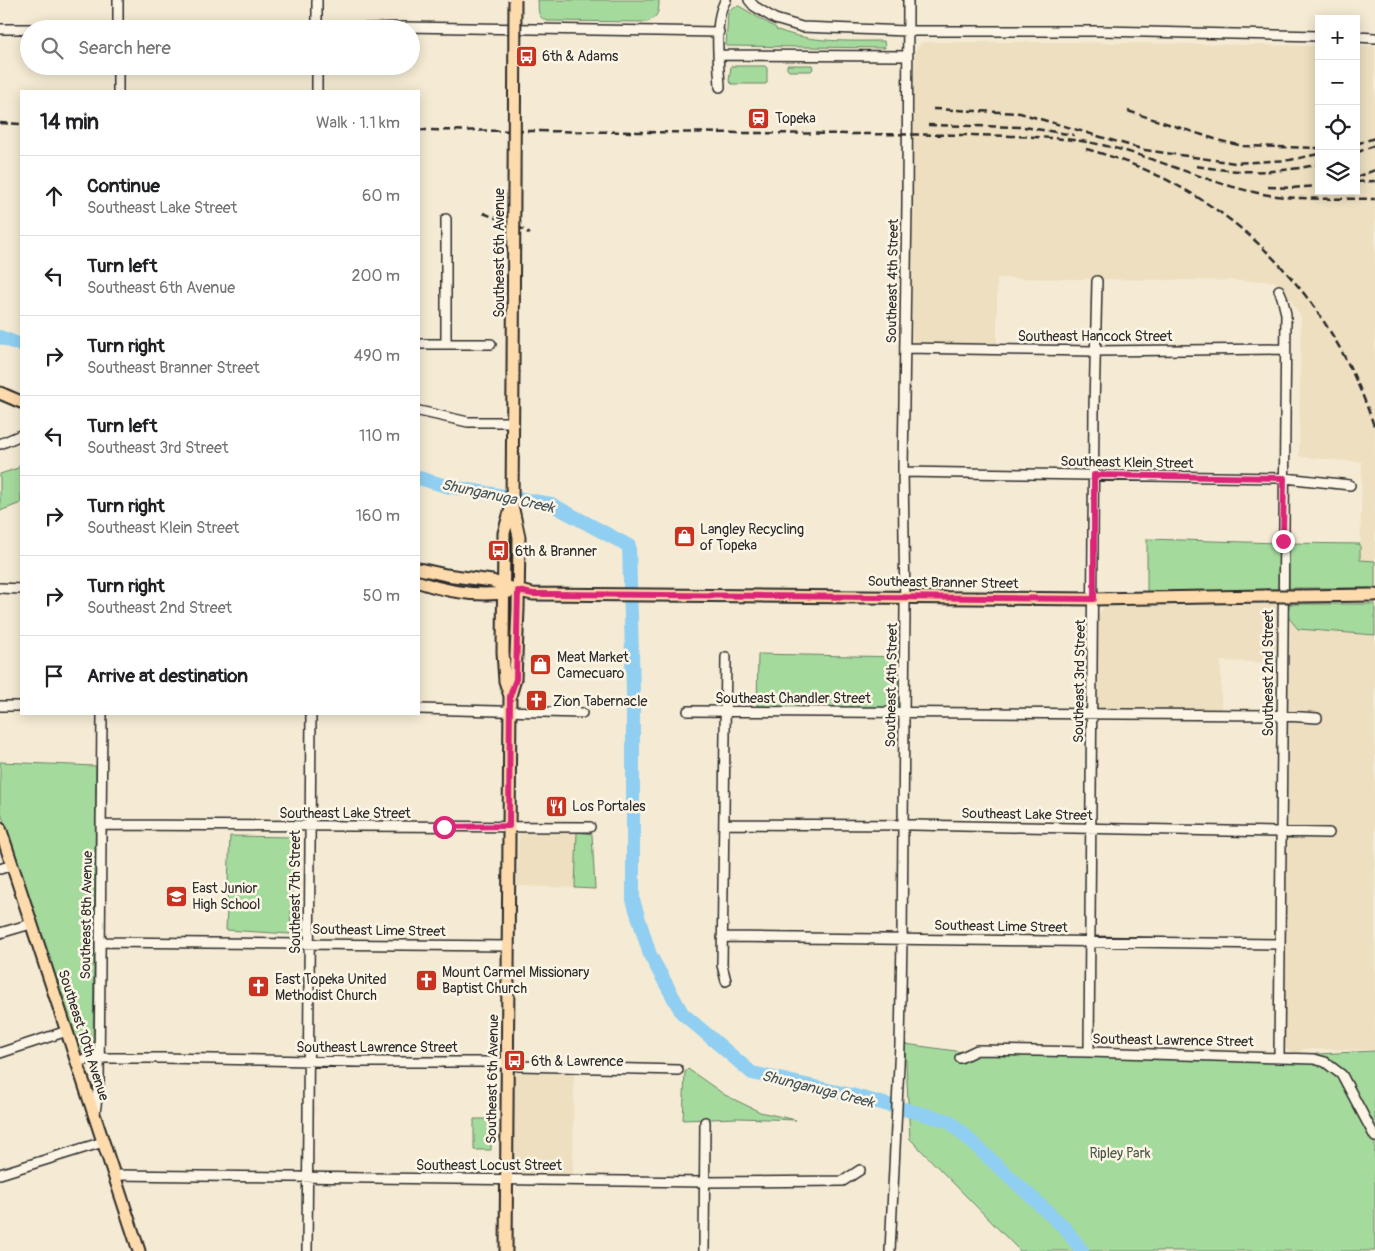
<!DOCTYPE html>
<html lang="en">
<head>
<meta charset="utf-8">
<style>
  :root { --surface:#fff; --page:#f2f2f2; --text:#202124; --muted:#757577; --line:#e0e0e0 }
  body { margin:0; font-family:Pangolin,sans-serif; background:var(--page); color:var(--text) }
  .controls { position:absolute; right:15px; top:15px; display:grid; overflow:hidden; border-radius:0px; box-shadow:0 2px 12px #0003 }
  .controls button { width:45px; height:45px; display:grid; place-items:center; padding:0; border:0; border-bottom:1px solid var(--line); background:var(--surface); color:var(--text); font:25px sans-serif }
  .stop { position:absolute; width:15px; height:15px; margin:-11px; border:4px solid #db2777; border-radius:50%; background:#fff }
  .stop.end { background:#db2777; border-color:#fff; box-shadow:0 1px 5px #0008 }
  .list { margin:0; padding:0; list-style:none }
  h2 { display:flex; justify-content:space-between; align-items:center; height:65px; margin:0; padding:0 20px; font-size:21px }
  h2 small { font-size:16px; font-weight:400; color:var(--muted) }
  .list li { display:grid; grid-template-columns:32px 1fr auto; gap:15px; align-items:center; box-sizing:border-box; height:80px; padding:0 20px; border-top:1px solid var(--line) }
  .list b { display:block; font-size:19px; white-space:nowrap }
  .list p { margin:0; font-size:16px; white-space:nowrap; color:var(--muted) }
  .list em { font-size:16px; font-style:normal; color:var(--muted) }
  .icon { flex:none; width:28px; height:28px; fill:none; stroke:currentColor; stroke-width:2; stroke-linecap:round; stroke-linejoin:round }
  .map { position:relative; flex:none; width:1375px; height:1251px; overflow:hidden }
  .search { position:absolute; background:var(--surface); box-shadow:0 2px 12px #0003; left:20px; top:20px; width:400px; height:55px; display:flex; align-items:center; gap:12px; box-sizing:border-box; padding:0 18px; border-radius:28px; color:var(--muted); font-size:19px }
  .panel { position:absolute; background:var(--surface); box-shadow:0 2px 12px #0003; left:20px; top:90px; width:400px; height:625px; border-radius:0px }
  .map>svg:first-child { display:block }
</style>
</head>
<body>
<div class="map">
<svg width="1375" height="1251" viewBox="0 0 1375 1251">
  <rect width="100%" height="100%" fill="#f5ebd4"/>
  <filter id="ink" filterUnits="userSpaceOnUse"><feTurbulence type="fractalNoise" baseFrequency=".02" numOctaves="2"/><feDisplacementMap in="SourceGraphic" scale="10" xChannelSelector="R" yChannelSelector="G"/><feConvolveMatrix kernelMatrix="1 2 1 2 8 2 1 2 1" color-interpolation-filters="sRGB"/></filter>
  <g filter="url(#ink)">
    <path fill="#eddfc0" d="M 926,42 L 1063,42 L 1319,46 L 1319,191 L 1356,191 L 1356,46 L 1375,46 L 1375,561 L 1360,560 L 1362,462 L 1299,457 L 1301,317 L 1284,289 L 1273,281 L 997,278 L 997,344 L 916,344 L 912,342 L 911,241 L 915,51 L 921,43 Z
      M 1121,603 L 1278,604 L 1277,663 L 1221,661 L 1221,711 L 1101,710 L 1096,705 L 1098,615 L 1105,606 Z
      M 1288,617 L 1298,629 L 1375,635 L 1375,1050 L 1303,1049 L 1299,1052 L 1292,1052 L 1286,1049 L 1283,1045 Z
      M 523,830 L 577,832 L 575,888 L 517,886 L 519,835 Z
      M 517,1070 L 574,1071 L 573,1176 L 520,1174 L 516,1173 L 514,1168 L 515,1076 Z"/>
    <path fill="#a5da9d" stroke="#688264" d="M 538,0 L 659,0 C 659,12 658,17 647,22 L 547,21 C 536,16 539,11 538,0 Z
      M 739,6 L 776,28 L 777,31 L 778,30 C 812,43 848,41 884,41 L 885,48 L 726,46 L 728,12 L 733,7 Z
      M 787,65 L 812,65 L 813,69 L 811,71 L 789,71 L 787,69 Z
      M 731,66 L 765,66 L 767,68 L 767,83 L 765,84 L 732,84 L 729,81 Z
      M 21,463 L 21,503 L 0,511 L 0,474 L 18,468 Z
      M 1147,539 L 1279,543 L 1278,589 L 1147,593 Z
      M 1288,543 L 1360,544 L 1360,560 L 1375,561 L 1375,588 L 1289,588 Z
      M 1289,604 L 1375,604 L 1375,635 L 1298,629 L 1288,617 Z
      M 758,654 L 899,657 L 900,705 L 896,708 L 891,709 L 757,706 Z
      M 0,762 L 96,766 L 93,1047 L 90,1052 L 84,1053 L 78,1048 L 0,810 Z
      M 577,832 L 592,834 L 595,889 L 575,888 Z
      M 230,836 L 294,837 L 290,934 L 226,930 Z
      M 905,1044 L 970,1053 L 1279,1056 L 1375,1051 L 1375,1251 L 1020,1251 L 910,1139 Z
      M 688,1069 L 725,1095 L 760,1112 L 796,1120 L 738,1118 L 683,1120 L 685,1072 Z
      M 474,1119 L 491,1119 L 491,1150 L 474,1150 Z"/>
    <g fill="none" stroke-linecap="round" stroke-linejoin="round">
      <path stroke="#90cff1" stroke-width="14" d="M 0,337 L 21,345
        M 419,478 L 446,486 L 551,504 L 629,546 L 633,690 L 633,900 L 650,955 L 682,1013 L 752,1073 L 851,1095 L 949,1121 L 1065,1228 L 1082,1251"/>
      <defs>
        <path id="minor" d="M 749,0 L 754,6 L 775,19 L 802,27 L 907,31 L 1102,31 L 1319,36
          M 0,29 L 33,29
          M 118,29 L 118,0
          M 161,29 L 237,29
          M 317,29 L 317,0
          M 348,29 L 403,27 L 719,32
          M 1356,37 L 1375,38
          M 719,55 L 907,56
          M 720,87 C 719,65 713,18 726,0
          M 118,91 L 118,66
          M 317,91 L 317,66
          M 446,219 L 446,344
          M 1279,290 L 1282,297 L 1286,314 L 1279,1056
          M 419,344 L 491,344
          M 905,348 L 1095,351 L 1285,349
          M 419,411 L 468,422 L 513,422
          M 0,444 L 21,435
          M 903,472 L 1285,478 L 1350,485
          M 0,588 L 21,589
          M 0,706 L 21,706
          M 419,709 L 582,713
          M 688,711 L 1271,715 L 1317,718
          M 724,824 L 913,825 L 1329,833
          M 101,825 L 590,827
          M 0,869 L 12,865
          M 0,933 L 31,924
          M 722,937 L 1280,944
          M 100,942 L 508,946
          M 726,981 L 722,965 L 726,657
          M 1089,1052 L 1094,408 L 1097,281
          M 0,1053 L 67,1031
          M 960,1058 L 977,1050 L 1089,1052 L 1314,1059 L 1325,1062 L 1342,1075 L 1375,1137
          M 76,1061 L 99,1058 L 163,1058 L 360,1062 L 494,1062 L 520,1066 L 678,1070
          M 95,1113 L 99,1083 L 102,714
          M 0,1174 L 103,1142
          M 114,1175 L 705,1182 L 843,1181 L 860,1170
          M 307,1251 L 311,714
          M 704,1251 L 705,1122
          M 890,1251 L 900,1044 L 902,939 L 905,607 L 903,468 L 907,205 L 908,0"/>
        <path id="major" d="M 0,393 L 21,402
          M 419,569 L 446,575 L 492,581 L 519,591 L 533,594 L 1093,599 L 1266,596
          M 419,582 C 448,592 479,597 509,592
          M 1301,596 L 1375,595
          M 510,696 L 515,679 L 518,609 L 519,537 L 512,505 L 513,373
          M 0,828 L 139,1251
          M 506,1251 L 510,696 L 505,681 L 503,652 L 504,533 L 512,505"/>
      </defs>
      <use href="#minor" stroke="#2b2b2b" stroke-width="12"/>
      <use href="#major" stroke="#2b2b2b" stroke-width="15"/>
      <use href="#minor" stroke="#fcf5e5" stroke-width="9"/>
      <use href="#major" stroke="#fedbac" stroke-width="11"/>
      <path stroke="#2b2b2b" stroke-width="2.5" stroke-dasharray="8 4" stroke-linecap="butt" d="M 933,109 L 1020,113 L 1145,150 L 1235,163 L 1290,160 L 1319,154
        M 1128,111 L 1221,141 L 1243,146 L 1319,148
        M 0,123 L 21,124
        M 928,125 L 1024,127 L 1074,135
        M 419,130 L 970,135 C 1009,136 1049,136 1087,142 C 1146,152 1200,181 1258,193 C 1296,201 1337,198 1375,199
        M 1356,144 L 1375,138
        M 1086,149 C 1227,187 1330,291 1375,429
        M 1356,153 L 1375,145
        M 1196,166 C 1238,173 1277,174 1319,164
        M 1356,177 L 1375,170
        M 1356,182 L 1375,181
        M 1268,187 L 1291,188 L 1319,186
        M 483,213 L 519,227 L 530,234"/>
      <defs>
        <path id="major-bridge" d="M 513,373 L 515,0
          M 1266,596 L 1301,596"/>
      </defs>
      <use href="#major-bridge" stroke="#2b2b2b" stroke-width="15" stroke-linecap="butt"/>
      <use href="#major-bridge" stroke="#fedbac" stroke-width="11"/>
    </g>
  </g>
  <g fill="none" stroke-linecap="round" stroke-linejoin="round" filter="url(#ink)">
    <path stroke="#db2777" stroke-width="6" d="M 444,827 L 509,826 L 510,696 L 516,679 L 518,591 L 533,594 L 553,594 L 1094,599 L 1094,475 L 1284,478 L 1283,541"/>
  </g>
  <defs>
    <symbol id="bus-square" viewBox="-11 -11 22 22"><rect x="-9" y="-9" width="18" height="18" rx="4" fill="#c8321e" stroke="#fcf5e5"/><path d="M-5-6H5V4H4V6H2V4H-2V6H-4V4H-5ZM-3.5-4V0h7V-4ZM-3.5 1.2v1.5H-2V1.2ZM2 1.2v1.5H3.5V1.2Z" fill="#fff"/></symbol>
    <symbol id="station-square" viewBox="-11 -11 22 22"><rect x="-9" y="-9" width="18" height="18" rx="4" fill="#c8321e" stroke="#fcf5e5"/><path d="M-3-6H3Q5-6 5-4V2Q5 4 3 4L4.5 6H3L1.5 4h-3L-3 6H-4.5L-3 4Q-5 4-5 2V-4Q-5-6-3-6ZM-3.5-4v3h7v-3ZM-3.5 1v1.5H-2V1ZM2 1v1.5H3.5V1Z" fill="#fff"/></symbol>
    <symbol id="shop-square" viewBox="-11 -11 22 22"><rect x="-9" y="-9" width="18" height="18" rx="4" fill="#c8321e" stroke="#fcf5e5"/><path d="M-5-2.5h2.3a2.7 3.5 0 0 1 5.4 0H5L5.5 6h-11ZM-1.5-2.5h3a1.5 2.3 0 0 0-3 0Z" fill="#fff"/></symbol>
    <symbol id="church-square" viewBox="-11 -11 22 22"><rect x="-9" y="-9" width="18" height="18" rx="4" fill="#c8321e" stroke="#fcf5e5"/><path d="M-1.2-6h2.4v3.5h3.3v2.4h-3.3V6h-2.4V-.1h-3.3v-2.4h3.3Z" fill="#fff"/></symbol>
    <symbol id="restaurant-square" viewBox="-11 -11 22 22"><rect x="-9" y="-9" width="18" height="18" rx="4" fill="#c8321e" stroke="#fcf5e5"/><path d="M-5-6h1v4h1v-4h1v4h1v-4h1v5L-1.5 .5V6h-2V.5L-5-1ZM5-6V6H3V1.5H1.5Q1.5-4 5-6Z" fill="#fff"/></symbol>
    <symbol id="school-square" viewBox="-11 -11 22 22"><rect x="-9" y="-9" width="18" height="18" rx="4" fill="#c8321e" stroke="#fcf5e5"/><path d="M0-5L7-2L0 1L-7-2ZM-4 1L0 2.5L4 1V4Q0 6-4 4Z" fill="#fff"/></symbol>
  </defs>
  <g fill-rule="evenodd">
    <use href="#bus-square" x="514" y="44" width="25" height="25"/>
    <use href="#station-square" x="746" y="106" width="25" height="25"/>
    <use href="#shop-square" x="672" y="524" width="25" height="25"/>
    <use href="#bus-square" x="486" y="538" width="25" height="25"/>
    <use href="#shop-square" x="528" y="652" width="25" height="25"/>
    <use href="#church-square" x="524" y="688" width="25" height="25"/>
    <use href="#restaurant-square" x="544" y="794" width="25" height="25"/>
    <use href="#school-square" x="164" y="884" width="25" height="25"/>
    <use href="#church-square" x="414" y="968" width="25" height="25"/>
    <use href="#church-square" x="246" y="974" width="25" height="25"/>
    <use href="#bus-square" x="502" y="1048" width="25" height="25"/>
  </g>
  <g text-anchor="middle" stroke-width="5" stroke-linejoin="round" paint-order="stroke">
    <g font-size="14" fill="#2b2b2b" stroke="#fcf5e5" text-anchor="start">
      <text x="542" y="61">6th &amp; Adams</text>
      <text x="775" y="123">Topeka</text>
      <text x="700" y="534">Langley Recycling<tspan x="700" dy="16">of Topeka</tspan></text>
      <text x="515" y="556">6th &amp; Branner</text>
      <text x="557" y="662">Meat Market<tspan x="557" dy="16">Camecuaro</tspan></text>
      <text x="553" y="706">Zion Tabernacle</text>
      <text x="572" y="811">Los Portales</text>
      <text x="192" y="893">East Junior<tspan x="192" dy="16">High School</tspan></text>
      <text x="442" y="977">Mount Carmel Missionary<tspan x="442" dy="16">Baptist Church</tspan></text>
      <text x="275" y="984">East Topeka United<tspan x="275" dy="16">Methodist Church</tspan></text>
      <text x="531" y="1066">6th &amp; Lawrence</text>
    </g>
    <g font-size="14" fill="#2b2b2b" stroke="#fcf5e5">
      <text transform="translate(499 253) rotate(-90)" y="5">Southeast 6th Avenue</text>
      <text transform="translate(892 281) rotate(-89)" y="5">Southeast 4th Street</text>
      <text x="1095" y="341">Southeast Hancock Street</text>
      <text transform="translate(1127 462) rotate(1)" y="5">Southeast Klein Street</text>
      <text transform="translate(943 582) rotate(1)" y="5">Southeast Branner Street</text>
      <text transform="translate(1268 673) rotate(-90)" y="5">Southeast 2nd Street</text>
      <text transform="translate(1079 681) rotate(-89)" y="5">Southeast 3rd Street</text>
      <text transform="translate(891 685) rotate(-89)" y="5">Southeast 4th Street</text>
      <text x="793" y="703">Southeast Chandler Street</text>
      <text x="345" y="818">Southeast Lake Street</text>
      <text transform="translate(1027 814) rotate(1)" y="5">Southeast Lake Street</text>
      <text transform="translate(295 892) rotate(-90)" y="5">Southeast 7th Street</text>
      <text transform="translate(86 915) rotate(-89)" y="5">Southeast 8th Avenue</text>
      <text transform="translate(1001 926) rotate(1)" y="5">Southeast Lime Street</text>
      <text transform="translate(379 930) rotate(1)" y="5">Southeast Lime Street</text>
      <text transform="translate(84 1035) rotate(72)" y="5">Southeast 10th Avenue</text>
      <text transform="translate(1173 1040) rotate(1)" y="5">Southeast Lawrence Street</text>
      <text x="377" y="1052">Southeast Lawrence Street</text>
      <text transform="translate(492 1079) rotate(-89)" y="5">Southeast 6th Avenue</text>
      <text x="489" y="1170">Southeast Locust Street</text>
    </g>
    <g font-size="14" fill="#4a5748" stroke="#fcf5e5">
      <text x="1120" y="1158">Ripley Park</text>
    </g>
    <g font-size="15" font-style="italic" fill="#44545c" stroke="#fcf5e5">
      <text transform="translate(498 496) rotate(12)" y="5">Shunganuga Creek</text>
      <text transform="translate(818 1089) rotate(14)" y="5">Shunganuga Creek</text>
    </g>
  </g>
</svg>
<div class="controls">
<button>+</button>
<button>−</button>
<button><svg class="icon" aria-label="locate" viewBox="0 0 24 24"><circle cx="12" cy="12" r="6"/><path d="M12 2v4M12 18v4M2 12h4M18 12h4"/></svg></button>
<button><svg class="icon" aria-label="layers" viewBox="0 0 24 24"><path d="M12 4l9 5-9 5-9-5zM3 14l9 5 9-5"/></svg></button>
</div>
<div class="stop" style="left:444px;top:827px"></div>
<div class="stop end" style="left:1283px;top:541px"></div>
<div class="search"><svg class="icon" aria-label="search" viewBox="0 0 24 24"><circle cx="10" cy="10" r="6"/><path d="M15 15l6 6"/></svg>Search here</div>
<section class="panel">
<h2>14 min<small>Walk · 1.1 km</small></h2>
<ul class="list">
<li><svg class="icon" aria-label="ahead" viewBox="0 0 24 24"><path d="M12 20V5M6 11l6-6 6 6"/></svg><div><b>Continue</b><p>Southeast Lake Street</p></div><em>60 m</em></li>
<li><svg class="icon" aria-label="left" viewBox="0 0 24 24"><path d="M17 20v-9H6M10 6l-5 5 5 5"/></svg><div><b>Turn left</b><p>Southeast 6th Avenue</p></div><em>200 m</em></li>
<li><svg class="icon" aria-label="right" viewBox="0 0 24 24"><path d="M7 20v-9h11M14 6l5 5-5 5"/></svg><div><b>Turn right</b><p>Southeast Branner Street</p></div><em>490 m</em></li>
<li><svg class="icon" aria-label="left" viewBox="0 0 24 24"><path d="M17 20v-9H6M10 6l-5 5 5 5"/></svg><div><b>Turn left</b><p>Southeast 3rd Street</p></div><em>110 m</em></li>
<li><svg class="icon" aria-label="right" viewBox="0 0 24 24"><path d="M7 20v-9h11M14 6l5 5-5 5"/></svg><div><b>Turn right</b><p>Southeast Klein Street</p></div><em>160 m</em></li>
<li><svg class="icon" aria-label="right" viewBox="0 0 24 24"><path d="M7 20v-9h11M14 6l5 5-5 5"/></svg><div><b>Turn right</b><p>Southeast 2nd Street</p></div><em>50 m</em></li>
<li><svg class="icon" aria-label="arrive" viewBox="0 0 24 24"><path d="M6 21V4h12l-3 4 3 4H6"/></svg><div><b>Arrive at destination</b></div></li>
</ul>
</section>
</div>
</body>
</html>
